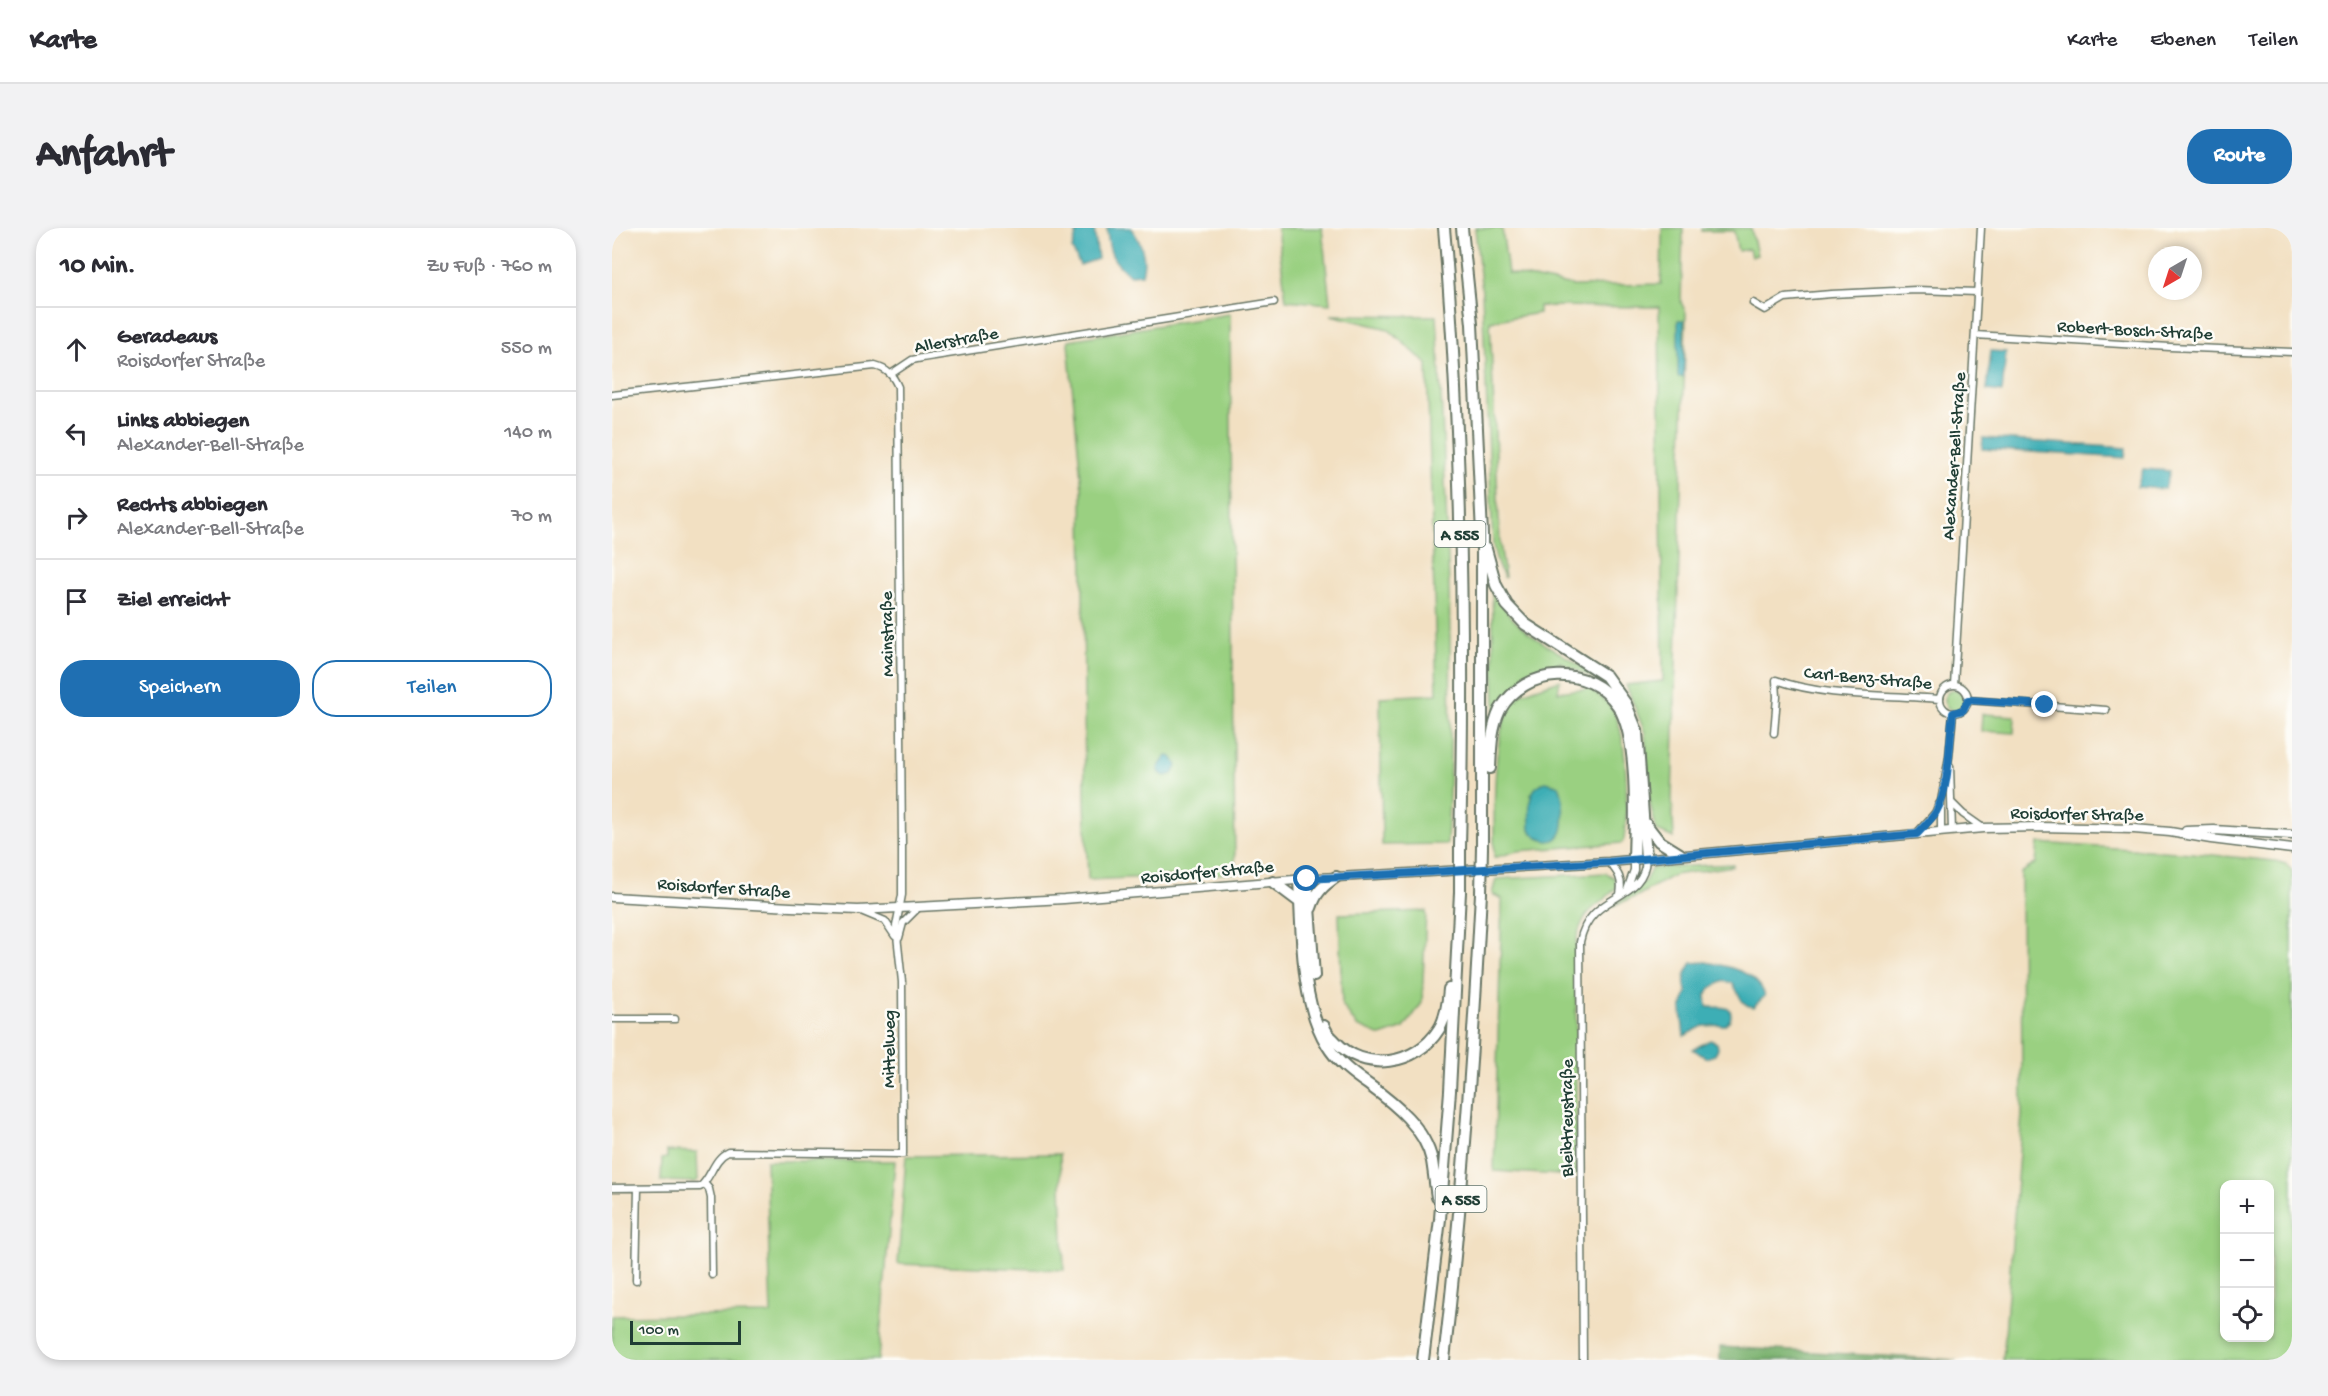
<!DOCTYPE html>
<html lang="de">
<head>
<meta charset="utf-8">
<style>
  :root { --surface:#fff; --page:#f2f2f3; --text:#2b2b33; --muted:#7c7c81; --line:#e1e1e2; --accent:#1f6fb2 }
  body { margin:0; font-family:"Gochi Hand",sans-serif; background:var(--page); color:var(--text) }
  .controls { position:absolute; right:18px; bottom:18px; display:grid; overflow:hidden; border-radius:12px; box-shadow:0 3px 9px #0003 }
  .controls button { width:54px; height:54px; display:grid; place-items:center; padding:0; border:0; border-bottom:2px solid var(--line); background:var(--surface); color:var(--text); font:30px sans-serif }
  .compass { position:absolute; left:1536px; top:18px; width:54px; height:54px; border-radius:50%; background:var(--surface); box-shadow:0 3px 9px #0003; rotate:219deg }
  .scale { position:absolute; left:18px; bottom:15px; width:111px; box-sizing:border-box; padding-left:6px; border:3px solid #1f3d34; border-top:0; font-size:16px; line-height:21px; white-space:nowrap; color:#1f3d34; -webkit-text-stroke:4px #fdfcf7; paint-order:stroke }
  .stop { position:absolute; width:18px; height:18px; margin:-14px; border:4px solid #1f6fb2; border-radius:50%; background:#fff }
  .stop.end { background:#1f6fb2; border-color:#fff; box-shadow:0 2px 6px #0008 }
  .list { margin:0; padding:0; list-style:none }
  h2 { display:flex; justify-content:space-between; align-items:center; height:78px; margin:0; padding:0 24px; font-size:26px }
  h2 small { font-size:20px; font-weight:400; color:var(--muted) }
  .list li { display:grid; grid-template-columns:39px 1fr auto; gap:18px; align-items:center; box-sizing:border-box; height:84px; padding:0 24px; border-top:2px solid var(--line) }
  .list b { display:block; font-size:22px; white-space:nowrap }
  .list p { margin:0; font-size:20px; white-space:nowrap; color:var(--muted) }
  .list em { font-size:20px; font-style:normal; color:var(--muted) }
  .actions { display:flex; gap:12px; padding:18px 24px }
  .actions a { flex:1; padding:14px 0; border:2px solid var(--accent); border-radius:24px; text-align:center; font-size:21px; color:var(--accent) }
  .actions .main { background:var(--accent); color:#fff }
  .icon { flex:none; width:33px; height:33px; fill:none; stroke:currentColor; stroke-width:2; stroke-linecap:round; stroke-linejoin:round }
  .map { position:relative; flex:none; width:1680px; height:1132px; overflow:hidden; border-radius:24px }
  header { display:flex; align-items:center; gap:36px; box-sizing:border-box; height:84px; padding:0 30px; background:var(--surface); border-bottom:2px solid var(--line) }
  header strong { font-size:28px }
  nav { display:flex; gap:33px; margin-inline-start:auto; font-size:21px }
  .intro { display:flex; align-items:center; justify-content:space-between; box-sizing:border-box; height:144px; padding:0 36px }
  h1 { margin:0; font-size:42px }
  .button { padding:15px 27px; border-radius:24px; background:var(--accent); color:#fff; font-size:21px; font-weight:700 }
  main { display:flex; gap:36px; padding:0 36px }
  aside { flex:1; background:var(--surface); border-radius:24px; box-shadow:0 3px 9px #0003 }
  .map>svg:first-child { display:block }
</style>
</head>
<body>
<header>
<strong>Karte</strong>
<nav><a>Karte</a><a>Ebenen</a><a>Teilen</a></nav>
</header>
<div class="intro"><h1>Anfahrt</h1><a class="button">Route</a></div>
<main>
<aside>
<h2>10 Min.<small>Zu Fuß · 760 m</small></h2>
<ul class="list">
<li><svg class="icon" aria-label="ahead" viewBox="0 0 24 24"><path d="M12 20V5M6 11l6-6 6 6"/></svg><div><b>Geradeaus</b><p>Roisdorfer Straße</p></div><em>550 m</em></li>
<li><svg class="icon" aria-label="left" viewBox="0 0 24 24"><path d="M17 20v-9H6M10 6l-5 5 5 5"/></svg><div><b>Links abbiegen</b><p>Alexander-Bell-Straße</p></div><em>140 m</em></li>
<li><svg class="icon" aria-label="right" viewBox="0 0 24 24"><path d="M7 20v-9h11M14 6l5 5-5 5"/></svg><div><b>Rechts abbiegen</b><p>Alexander-Bell-Straße</p></div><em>70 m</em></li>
<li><svg class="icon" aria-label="arrive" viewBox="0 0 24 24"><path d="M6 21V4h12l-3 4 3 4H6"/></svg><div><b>Ziel erreicht</b></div></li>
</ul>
<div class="actions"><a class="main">Speichern</a><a>Teilen</a></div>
</aside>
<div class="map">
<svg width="1680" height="1132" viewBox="0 0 1680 1132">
  <rect width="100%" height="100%" fill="#fdfcf7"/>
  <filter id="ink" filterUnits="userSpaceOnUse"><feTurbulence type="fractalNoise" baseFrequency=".0167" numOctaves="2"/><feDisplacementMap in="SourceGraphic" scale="12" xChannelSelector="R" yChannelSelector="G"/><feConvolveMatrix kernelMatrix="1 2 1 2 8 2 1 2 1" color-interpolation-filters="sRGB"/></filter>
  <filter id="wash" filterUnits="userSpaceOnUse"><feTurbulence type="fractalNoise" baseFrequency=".008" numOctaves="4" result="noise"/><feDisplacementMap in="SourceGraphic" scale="24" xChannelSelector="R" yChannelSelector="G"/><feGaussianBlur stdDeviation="1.35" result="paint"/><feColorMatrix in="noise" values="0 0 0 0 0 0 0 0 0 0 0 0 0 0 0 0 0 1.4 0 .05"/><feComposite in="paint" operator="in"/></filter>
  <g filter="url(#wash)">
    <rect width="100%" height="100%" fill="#f2e0c2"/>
    <path fill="#9ad081" stroke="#5c865a" stroke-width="1.5" fill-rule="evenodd" d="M 665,0 L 710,0 L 718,76 L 674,72 Z
      M 863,0 L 890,0 L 896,45 L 961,58 L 1049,56 L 1050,0 L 1071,0 L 1069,74 L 1074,85 L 1060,571 L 1062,610 L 1045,603 L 1038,576 L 1033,505 L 1014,457 L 1051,453 L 1047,79 L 927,78 L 927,85 L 878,93 L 888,315 L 893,350 L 886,338 L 881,318 L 870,65 Z
      M 1090,0 L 1139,0 L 1145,27 L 1139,29 L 1137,21 L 1126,23 L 1122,3 L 1090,3 Z
      M 618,86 L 623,645 L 476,652 L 473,572 L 470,261 L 456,115 L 457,112 Z
      M 719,87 L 825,88 C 834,264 844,440 835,616 L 770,617 L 768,469 L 825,466 L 815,136 L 776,101 Z
      M 880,358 C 886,368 892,381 900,390 C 928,419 967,431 996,459 L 995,462 L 981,450 L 948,434 L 943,443 L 927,447 L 883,485 Z
      M 948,452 L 946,464 L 977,460 C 984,465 993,471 998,478 C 1017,500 1016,583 1012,611 L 1010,615 L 905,623 L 882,630 C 883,595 877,487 908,467 C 920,460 935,457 948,452 ZM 930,555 L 938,555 L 947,558 L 920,605 L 918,602 L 919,566 Z
      M1332 472a10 10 0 1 1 20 0a10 10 0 1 1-20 0Z
      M 1370,486 L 1403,488 L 1402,505 L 1369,503 Z
      M 1426,615 L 1580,625 L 1663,633 L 1674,636 L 1680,643 L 1680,1132 L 1391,1132 L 1410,886 L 1409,645 L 1424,635 ZM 1612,956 L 1658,956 L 1658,1110 L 1612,1110 Z
      M 1121,636 L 1121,638 L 1062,647 L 1027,667 L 1001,678 L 1033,653 L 1040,640 Z
      M 994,645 L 1003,650 L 1004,660 C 984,682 971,679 964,714 L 964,948 L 882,943 L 890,671 L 880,666 L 884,651 Z
      M 814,683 L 810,775 L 792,800 L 769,808 L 745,798 L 730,777 L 727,686 Z
      M 55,923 L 85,924 L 86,952 L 83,954 L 49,953 L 50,931 L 55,930 Z
      M 448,926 L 452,1042 L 286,1036 L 294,928 Z
      M 154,933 L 283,933 L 266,1132 L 0,1132 L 0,1088 L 159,1086 Z"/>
    <path fill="#7bb26f" stroke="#4d7852" stroke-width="1.5" d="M 1108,1119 L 1344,1132 L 1108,1132 Z"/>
    <path fill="#3daeb5" stroke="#2e7674" stroke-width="1.5" d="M 466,0 L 482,0 L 486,31 L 468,37 L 460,21 Z
      M 495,0 L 519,0 C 529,13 535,30 530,46 L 518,47 C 500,34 496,23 495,0 Z
      M 1066,92 L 1072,92 L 1072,149 L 1066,149 Z
      M 1379,123 L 1394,124 L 1390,164 L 1375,162 Z
      M 1371,210 L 1514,220 L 1513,230 L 1370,221 Z
      M 1531,241 L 1558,243 L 1553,261 L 1525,259 Z
      M 555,527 L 561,530 L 565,538 L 561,546 L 553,548 L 548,545 L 546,540 Z
      M 934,554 L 947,558 C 952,566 953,596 949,605 C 942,619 924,612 918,602 C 918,584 913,559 934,554 Z
      M 1094,734 C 1116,738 1146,744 1153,768 L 1141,779 C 1127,777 1128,764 1120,755 L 1112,753 L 1098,760 L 1094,767 L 1095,778 C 1102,782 1110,776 1118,782 C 1120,789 1119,792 1113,797 L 1091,798 L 1072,808 L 1069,782 L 1075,764 C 1070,753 1073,745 1080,735 Z
      M 1098,812 L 1105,815 L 1106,820 L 1103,827 L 1094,830 L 1081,821 Z"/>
  </g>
  <g filter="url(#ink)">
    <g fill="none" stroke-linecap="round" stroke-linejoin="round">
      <defs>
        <path id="minor" d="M 1141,75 L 1153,82 L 1173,70 L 1219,66 L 1304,62 L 1365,64
          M 1363,107 L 1558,119 L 1680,124
          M 279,146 L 300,132 L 310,130 L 662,74
          M 0,167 L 263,138 C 275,141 281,147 286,159 L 290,618 L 290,667 L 284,698 L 290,754 L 291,920 L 291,926 L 116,924 C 101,931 100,949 88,959 L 0,960
          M 1342,457 L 1369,0
          M1328 471a14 14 0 1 1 28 0a14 14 0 1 1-28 0Z
          M 1356,472 L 1494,482
          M 1162,505 L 1165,469 L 1164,452 C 1216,470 1273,466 1328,471
          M 1338,538 L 1340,603
          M 1340,575 L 1351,586 L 1371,600
          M 1329,604 L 1329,573 L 1337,529 L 1341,485
          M 1305,605 L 1323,585 L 1327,576
          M 997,634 C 1006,645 1011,651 1008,666
          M 1015,662 L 1022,642 L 1022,631
          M 249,683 L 273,693 L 283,708
          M 287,710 L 291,695 L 307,679
          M 0,791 L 63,791
          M 92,955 L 97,961 L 99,970 L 100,1047
          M 24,1052 L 26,960
          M 971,1132 L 968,714 C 977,663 1033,675 1034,630"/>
        <path id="secondary" d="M 1574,603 L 1602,602 L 1680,607
          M 0,669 L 179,679 L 246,682 L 287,680 L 452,671 L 707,650 L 997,634 L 1371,600 L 1428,599 L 1522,601 L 1558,604 L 1599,611 L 1680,621"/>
        <path id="motorway" d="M 832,0 C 850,206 853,413 848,620
          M 850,0 L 860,96 L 870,306 L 870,619
          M 874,321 L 884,357 L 895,377 L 913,396 L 994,448 L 1014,476 L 1025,503 L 1034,630
          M 878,540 C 879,520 879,501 888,482 C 913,438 978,436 1006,478 C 1027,510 1023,592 1022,631
          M 1033,595 L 1047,613 L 1068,626
          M 695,651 L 702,748
          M 687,652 C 690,703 688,773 715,817 C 725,834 741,846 757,857 C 783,876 813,900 820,933 C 822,945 823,957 825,969
          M 661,654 L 689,675
          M 699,680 C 704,664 711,658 724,649
          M 712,798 C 714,805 718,808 723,813 C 752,845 804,838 827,801 C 834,790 836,774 837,761
          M 811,1132 L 828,991 L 838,863 L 848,664
          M 832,1132 C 850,977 861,822 869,665"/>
      </defs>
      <use href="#minor" stroke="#697666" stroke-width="9"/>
      <use href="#secondary" stroke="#697666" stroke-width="11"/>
      <use href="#motorway" stroke="#697666" stroke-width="14"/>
      <use href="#minor" stroke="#fff" stroke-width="6"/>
      <use href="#secondary" stroke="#fff" stroke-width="8"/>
      <use href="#motorway" stroke="#fff" stroke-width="10"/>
      <defs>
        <path id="motorway-bridge" d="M 848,664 L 848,620
          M 869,665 L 870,619"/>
      </defs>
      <use href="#motorway-bridge" stroke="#697666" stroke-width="14" stroke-linecap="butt"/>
      <use href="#motorway-bridge" stroke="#fff" stroke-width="10"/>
    </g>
  </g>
  <g fill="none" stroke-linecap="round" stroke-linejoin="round" filter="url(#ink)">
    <path stroke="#1f6fb2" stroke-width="8" d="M 695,651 L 997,634 L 1305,606 C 1311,599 1319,592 1324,584 C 1338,560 1337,513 1341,485 L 1351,482 L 1356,472 L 1433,477"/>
  </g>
  <g text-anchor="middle" stroke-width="5" stroke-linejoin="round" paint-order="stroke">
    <g fill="#fdfcf7" stroke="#62766e" stroke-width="1.5">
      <rect x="822.5" y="293" width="51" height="26" rx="4.5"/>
      <rect x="823.5" y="958" width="51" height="26" rx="4.5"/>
    </g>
    <g font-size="16" font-weight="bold" fill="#1f3d34">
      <text x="848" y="312">A 555</text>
      <text x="849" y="977">A 555</text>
    </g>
    <g font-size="18" fill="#1f3d34" stroke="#fdfcf7">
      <text transform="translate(1523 101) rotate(3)" y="6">Robert-Bosch-Straße</text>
      <text transform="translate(344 111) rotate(-10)" y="6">Allerstraße</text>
      <text transform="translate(1341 228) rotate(-86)" y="6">Alexander-Bell-Straße</text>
      <text transform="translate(274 406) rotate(-91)" y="6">Mainstraße</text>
      <text transform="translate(1256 449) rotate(5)" y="6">Carl-Benz-Straße</text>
      <text transform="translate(1465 585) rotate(1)" y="6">Roisdorfer Straße</text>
      <text transform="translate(595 643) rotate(-5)" y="6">Roisdorfer Straße</text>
      <text transform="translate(112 659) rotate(4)" y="6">Roisdorfer Straße</text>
      <text transform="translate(276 821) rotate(-90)" y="6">Mittelweg</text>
      <text transform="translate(954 890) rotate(-90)" y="6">Bleibtreustraße</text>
    </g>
  </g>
</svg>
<div class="controls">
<button>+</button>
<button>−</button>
<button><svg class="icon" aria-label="locate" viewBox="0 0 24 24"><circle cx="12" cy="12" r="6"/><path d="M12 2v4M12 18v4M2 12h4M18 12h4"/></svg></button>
</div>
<svg class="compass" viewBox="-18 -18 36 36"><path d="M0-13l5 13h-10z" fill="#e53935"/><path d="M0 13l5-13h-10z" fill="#7c7c81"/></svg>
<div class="scale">100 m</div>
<div class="stop" style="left:695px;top:651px"></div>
<div class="stop end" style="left:1433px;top:477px"></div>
</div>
</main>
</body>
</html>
